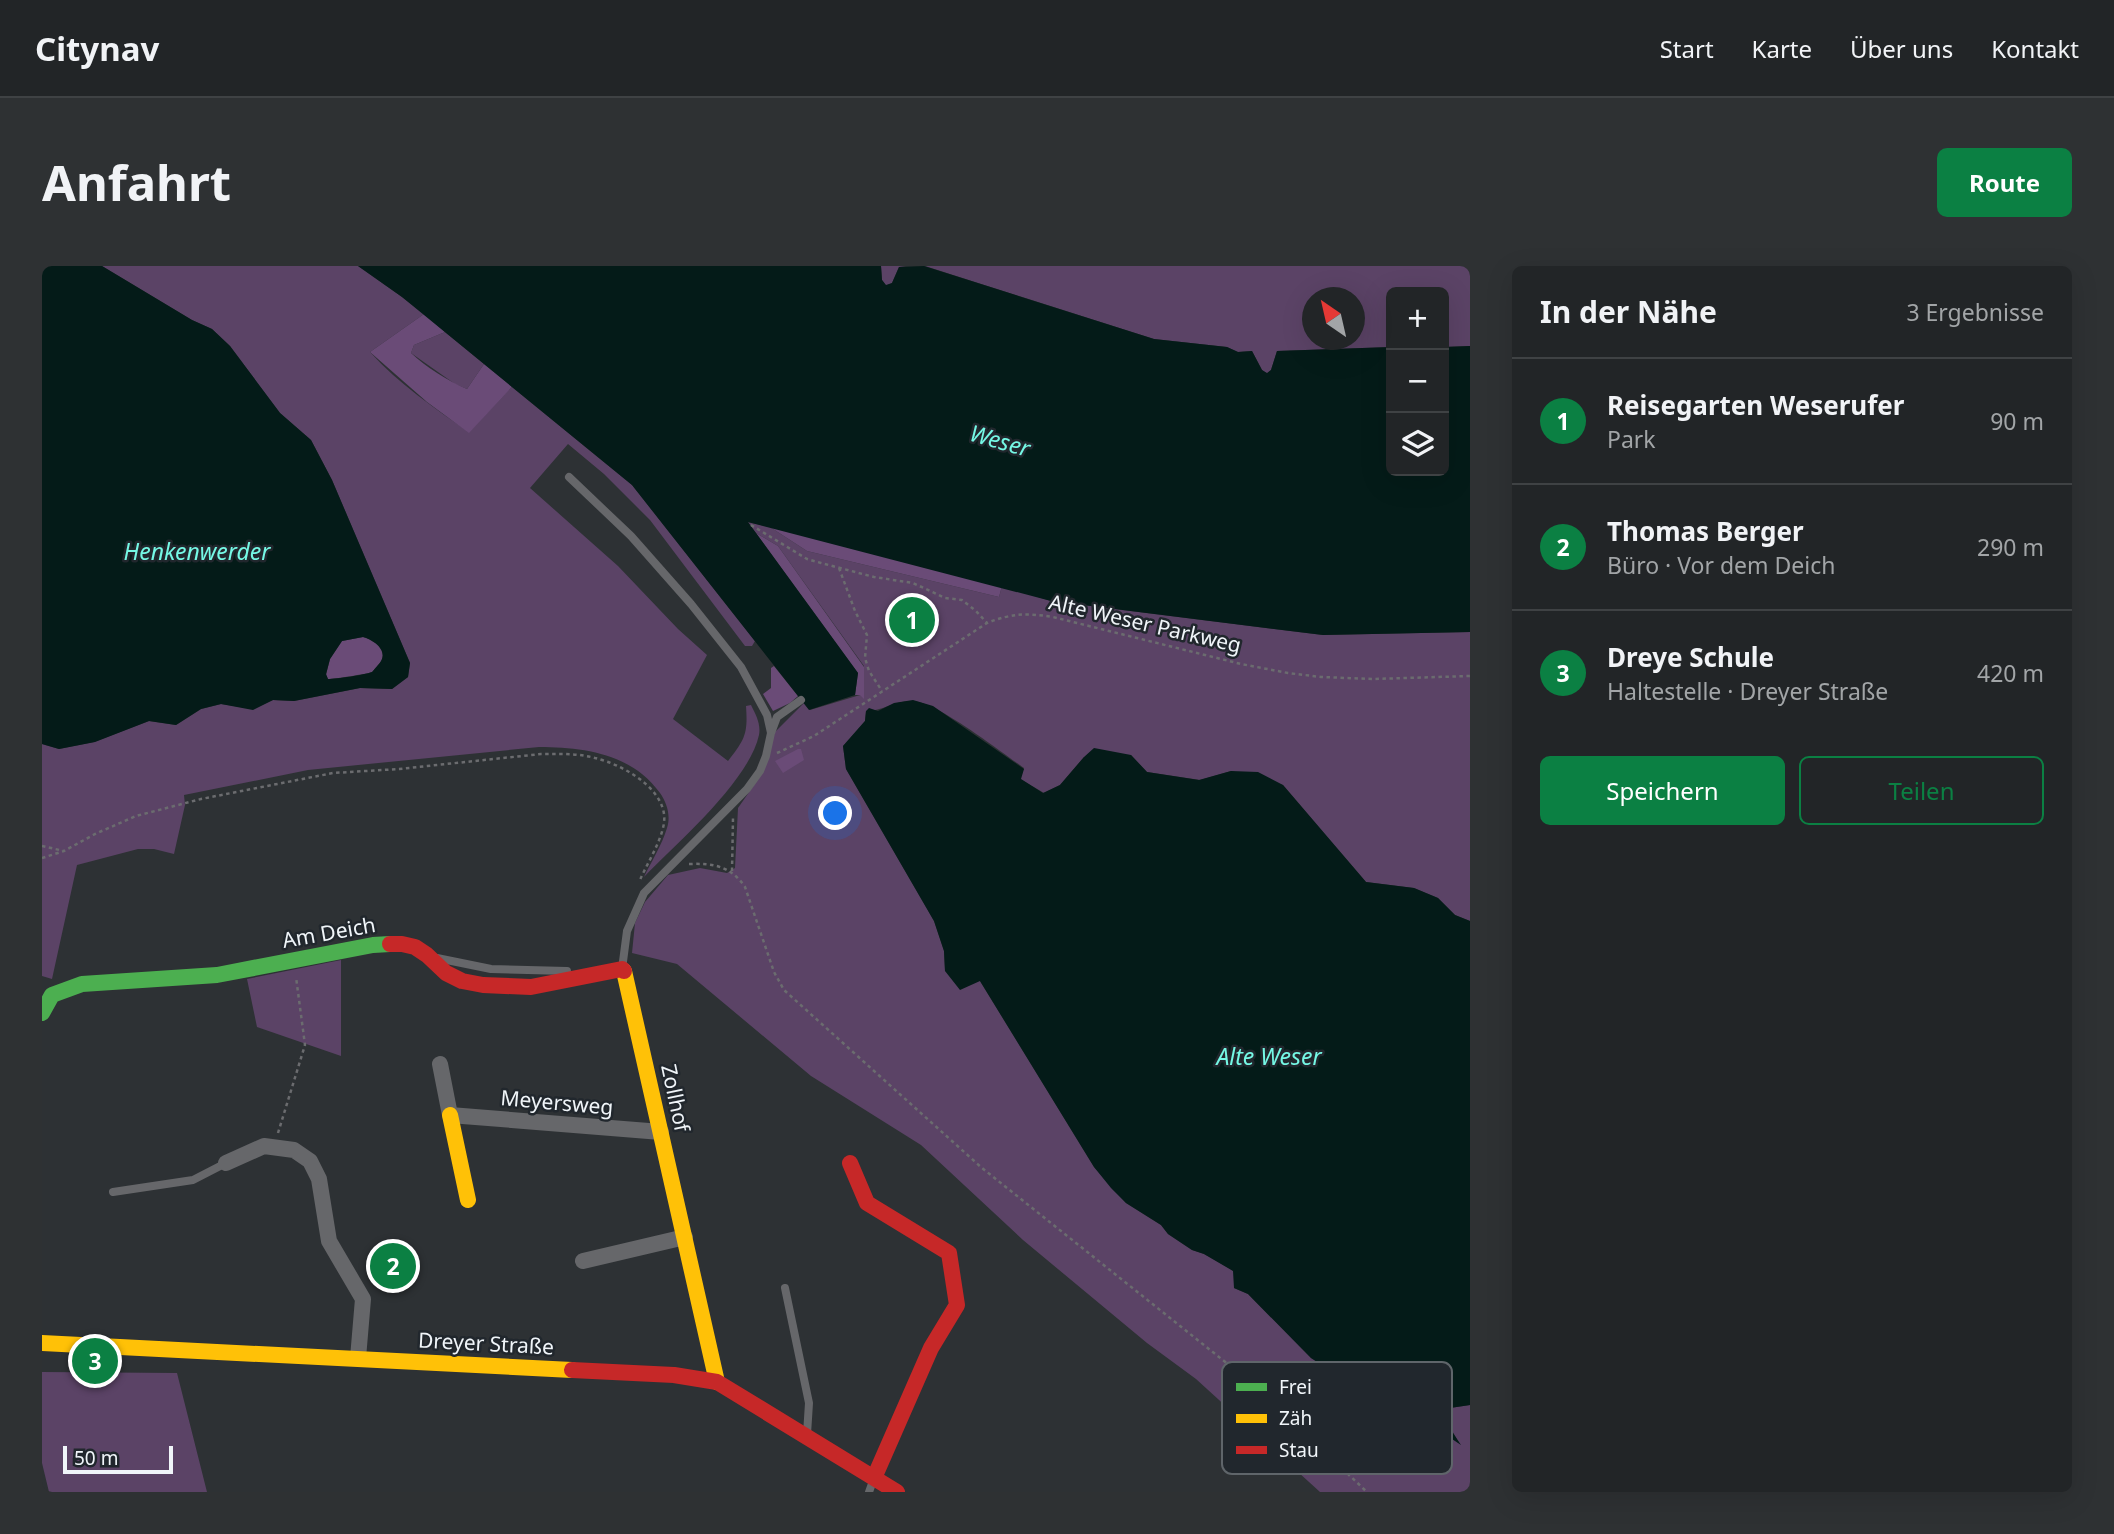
<!DOCTYPE html>
<html lang="de">
<head>
<meta charset="utf-8">
<style>
  :root { --surface:#222527; --page:#2e3133; --text:#f1f3f6; --muted:#a2a5a7; --line:#3f4244; --accent:#0b8043 }
  body { margin:0; font-family:"Noto Sans",sans-serif; background:var(--page); color:var(--text) }
  .controls { position:absolute; right:21px; top:21px; display:grid; overflow:hidden; border-radius:10px; box-shadow:0 7px 28px #0002 }
  .controls button { width:63px; height:63px; display:grid; place-items:center; padding:0; border:0; border-bottom:2px solid var(--line); background:var(--surface); color:var(--text); font:35px sans-serif }
  .compass { position:absolute; left:1260px; top:21px; width:63px; height:63px; border-radius:50%; background:var(--surface); box-shadow:0 7px 28px #0002; rotate:326deg }
  .scale { position:absolute; left:21px; bottom:18px; width:110px; box-sizing:border-box; padding-left:7px; border:4px solid #f0f5f9; border-top:0; font-size:19px; line-height:24px; white-space:nowrap; color:#f0f5f9; -webkit-text-stroke:5px #21272d; paint-order:stroke }
  .you { position:absolute; left:794px; top:548px; width:24px; height:24px; margin:-18px; border:5px solid #fff; border-radius:50%; background:#1a73e8; box-shadow:0 0 0 10px #1a73e833 }
  .badge { display:grid; place-items:center; width:46px; height:46px; border-radius:50%; background:var(--accent); color:#fff; font-size:23px; font-weight:700 }
  .pin { position:absolute; translate:-50% -50%; border:4px solid #fff; box-shadow:0 2px 7px #0006 }
  .list { margin:0; padding:0; list-style:none }
  h2 { display:flex; justify-content:space-between; align-items:center; height:91px; margin:0; padding:0 28px; font-size:30px }
  h2 small { font-size:23px; font-weight:400; color:var(--muted) }
  .list li { display:grid; grid-template-columns:46px 1fr auto; gap:21px; align-items:center; box-sizing:border-box; height:126px; padding:0 28px; border-top:2px solid var(--line) }
  .list b { display:block; font-size:26px; white-space:nowrap }
  .list p { margin:0; font-size:23px; white-space:nowrap; color:var(--muted) }
  .list em { font-size:23px; font-style:normal; color:var(--muted) }
  .actions { display:flex; gap:14px; padding:21px 28px }
  .actions a { flex:1; padding:16px 0; border:2px solid var(--accent); border-radius:10px; text-align:center; font-size:24px; color:var(--accent) }
  .actions .main { background:var(--accent); color:#fff }
  .icon { flex:none; width:38px; height:38px; fill:none; stroke:currentColor; stroke-width:2; stroke-linecap:round; stroke-linejoin:round }
  .map { position:relative; flex:none; width:1428px; height:1226px; overflow:hidden; border-radius:10px }
  header { display:flex; align-items:center; gap:42px; box-sizing:border-box; height:98px; padding:0 35px; background:var(--surface); border-bottom:2px solid var(--line) }
  header strong { font-size:33px }
  nav { display:flex; gap:38px; margin-inline-start:auto; font-size:24px }
  .intro { display:flex; align-items:center; justify-content:space-between; box-sizing:border-box; height:168px; padding:0 42px }
  h1 { margin:0; font-size:49px }
  .button { padding:18px 32px; border-radius:10px; background:var(--accent); color:#fff; font-size:24px; font-weight:700 }
  main { display:flex; gap:42px; padding:0 42px }
  aside { flex:1; background:var(--surface); border-radius:10px; box-shadow:0 7px 28px #0002 }
  .map>svg:first-child { display:block }
</style>
</head>
<body>
<header>
<strong>Citynav</strong>
<nav><a>Start</a><a>Karte</a><a>Über uns</a><a>Kontakt</a></nav>
</header>
<div class="intro"><h1>Anfahrt</h1><a class="button">Route</a></div>
<main>
<div class="map">
<svg width="1428" height="1226" viewBox="0 0 1428 1226">
  <rect width="100%" height="100%" fill="#2d3134"/>
  <path fill="#5b4366" fill-rule="evenodd" d="M 60,0 L 316,0 L 360,31 L 382,48 L 328,86 C 357,118 392,142 427,166 L 470,121 L 590,219 L 713,375 L 710,380 L 703,380 L 608,254 L 562,208 L 526,178 L 488,222 L 576,300 L 636,363 L 665,389 L 631,453 L 686,495 C 703,473 706,468 704,440 L 709,439 C 714,449 719,458 717,469 C 707,515 635,577 602,611 C 609,596 620,579 625,562 C 629,550 625,537 618,527 C 590,488 542,481 497,481 L 266,504 L 142,529 L 143,539 L 132,588 L 112,583 L 96,583 L 35,599 L 10,713 L 0,710 L 0,478 L 17,483 L 52,476 L 107,455 L 134,459 L 159,443 L 179,438 L 211,443 L 231,434 L 252,435 L 318,422 L 350,423 L 366,411 L 368,397 L 290,214 L 269,174 L 238,147 L 188,80 L 170,63 L 150,54 Z
    M 839,0 L 864,0 L 857,1 L 850,17 L 844,20 L 840,14 Z
    M 883,0 L 1428,0 L 1428,80 L 1402,81 L 1402,26 L 1349,26 L 1349,81 L 1235,85 L 1229,104 L 1225,108 L 1220,104 L 1210,85 L 1196,86 L 1185,81 L 1112,73 ZM 1270,32 L 1312,32 L 1312,74 L 1270,74 Z
    M 403,66 L 442,98 L 425,123 L 413,118 L 369,87 L 372,79 Z
    M 705,256 L 728,261 L 765,285 L 957,331 L 960,320 L 1009,335 L 1281,369 L 1428,366 L 1428,655 L 1413,649 L 1396,632 L 1372,622 L 1324,616 L 1241,519 L 1189,505 L 1158,514 L 1105,506 L 1089,489 L 1042,491 L 1018,519 L 1002,527 L 978,513 L 982,502 C 959,486 895,436 871,435 C 853,434 841,445 824,445 L 823,455 L 801,480 L 804,503 L 892,655 L 902,685 L 903,705 L 938,715 L 1052,901 L 1084,937 L 1119,959 L 1126,968 L 1150,984 L 1162,988 L 1192,1005 L 1192,1022 L 1206,1028 L 1269,1092 L 1335,1134 L 1378,1138 L 1401,1166 L 1417,1177 L 1403,1152 L 1408,1142 L 1428,1139 L 1428,1226 L 1278,1226 L 1154,1113 L 1105,1077 L 981,974 L 879,879 L 769,810 L 635,698 L 590,687 L 593,657 L 603,636 L 626,609 L 658,602 L 685,607 L 693,602 L 696,542 L 717,512 L 733,466 L 762,437 L 768,444 L 818,429 L 822,400 L 736,280 L 714,267 Z
    M 299,694 L 299,790 L 215,761 L 205,713 Z
    M 0,1106 L 135,1107 L 165,1226 L 7,1226 L 0,1197 Z"/>
  <path fill="#6a4b77" d="M 382,48 L 403,66 L 372,79 L 369,87 C 384,101 406,115 425,123 L 442,98 L 470,121 L 427,167 L 385,136 L 328,86 Z
    M 728,261 L 960,320 L 957,331 L 765,285 Z
    M 714,267 L 736,280 L 822,401 L 822,433 L 818,429 L 813,429 L 816,407 Z
    M 321,371 C 332,374 348,385 337,398 C 336,399 331,405 330,406 C 324,408 293,413 286,413 L 284,409 L 288,393 L 300,375 Z
    M 732,400 L 756,430 L 748,437 L 731,445 L 721,428 L 729,422 L 729,402 Z
    M 756,483 L 759,483 L 762,494 L 741,507 L 733,495 Z"/>
  <path fill="#041b18" fill-rule="evenodd" d="M 0,0 L 60,0 L 150,54 L 170,63 L 188,80 L 238,147 L 269,174 L 290,214 L 368,397 L 366,411 L 350,423 L 318,422 L 252,435 L 231,434 L 211,444 L 179,438 L 159,443 L 134,459 L 107,455 L 53,476 L 17,483 L 0,478 ZM 321,371 C 332,374 348,385 337,398 C 336,399 331,405 330,406 C 322,409 295,413 286,413 L 284,408 L 288,393 L 300,375 Z
    M 316,0 L 839,0 L 840,14 L 844,19 L 850,17 L 857,1 L 882,0 L 1112,73 L 1185,81 L 1196,86 L 1210,85 L 1220,104 L 1225,107 L 1229,104 L 1235,85 L 1349,81 L 1349,205 L 1402,205 L 1402,81 L 1428,80 L 1428,366 L 1281,369 L 1009,335 L 706,256 L 816,407 L 813,429 L 767,444 L 590,219 L 360,31 Z
    M 871,434 L 891,440 L 982,503 L 979,513 L 1001,527 L 1018,519 L 1042,491 L 1052,482 L 1089,489 L 1105,506 L 1157,514 L 1189,505 L 1216,506 L 1241,519 L 1324,616 L 1372,622 L 1396,632 L 1413,649 L 1428,655 L 1428,1139 L 1408,1142 L 1403,1152 L 1407,1161 L 1419,1179 L 1401,1167 L 1378,1138 L 1336,1135 L 1269,1092 L 1206,1028 L 1192,1022 L 1191,1005 L 1162,988 L 1150,984 L 1126,968 L 1119,959 L 1084,937 L 1069,922 L 1052,901 L 938,715 L 918,724 L 903,705 L 902,685 L 892,655 L 804,503 L 801,480 L 823,455 L 824,445 L 827,442 L 836,445 L 852,437 Z"/>
  <g fill="none" stroke-linecap="round" stroke-linejoin="round">
    <path stroke="#6b6c6f" stroke-width="2.5" stroke-dasharray="3.5 3.5" stroke-linecap="butt" d="M 709,259 L 765,293 L 779,297 L 832,311 L 871,317 L 903,332 L 920,334 L 934,345 L 945,357
      M 797,302 L 813,345 L 825,369 L 823,392 L 827,405 L 840,425
      M 735,487 L 772,470 L 945,357 C 970,347 985,347 1011,351 L 1199,398 L 1246,407 L 1279,411 L 1331,413 L 1428,410
      M 0,580 L 22,585
      M 0,592 L 22,585 L 53,568 L 94,550 L 159,533 L 291,507 L 357,503 L 499,488 C 517,488 535,487 553,492 C 578,498 618,519 622,548 C 625,567 605,597 598,614
      M 647,598 C 671,597 689,600 703,621 L 732,706 L 742,724 L 940,902 L 1187,1099 L 1231,1137 L 1325,1226
      M 690,605 L 691,552
      M 236,867 L 263,779 L 254,711"/>
    <path stroke="#66676a" stroke-width="8" d="M 527,211 L 589,270 L 649,338 L 699,401 L 725,449 L 729,467 L 724,490 L 718,505 L 705,523 L 602,627 L 585,665 L 580,703
      M 729,467 L 735,451 L 759,434
      M 395,692 L 449,703 L 525,705
      M 71,926 L 151,914 L 184,897
      M 743,1022 L 767,1137 L 765,1168
      M 827,1226 L 832,1212"/>
    <path stroke="#66676a" stroke-width="16" d="M 398,798 L 408,849 L 619,866
      M 184,897 L 222,880 L 252,884 L 268,895 L 277,913 L 287,975 L 321,1033 L 316,1092
      M 541,995 L 643,971"/>
    <path stroke="#4caf50" stroke-width="16" d="M 0,747 L 10,729 L 40,718 L 175,709 L 331,679 L 348,678"/>
    <path stroke="#ffc107" stroke-width="16" d="M 582,705 L 675,1116
      M 408,849 L 426,934
      M 0,1077 L 530,1104"/>
    <path stroke="#c62828" stroke-width="16" d="M 348,678 L 360,678 L 373,681 L 385,689 L 404,707 L 420,715 L 441,719 L 489,721 L 580,703 L 582,705
      M 808,897 L 825,937 L 907,987 L 915,1039 L 889,1082 L 832,1212
      M 530,1104 L 632,1109 L 675,1116 L 855,1226"/>
  </g>
  <g text-anchor="middle" stroke-width="5" stroke-linejoin="round" paint-order="stroke">
    <g font-size="21" fill="#f0f5f9" stroke="#21272d">
      <text transform="translate(1103 358) rotate(13)" y="7">Alte Weser Parkweg</text>
      <text transform="translate(287 667) rotate(-10)" y="7">Am Deich</text>
      <text transform="translate(633 832) rotate(78)" y="7">Zollhof</text>
      <text transform="translate(515 837) rotate(5)" y="7">Meyersweg</text>
      <text transform="translate(444 1078) rotate(3)" y="7">Dreyer Straße</text>
    </g>
    <g font-size="23" font-style="italic" fill="#75f8e5" stroke="#21272d">
      <text transform="translate(958 175) rotate(16)" y="8">Weser</text>
      <text x="155" y="294">Henkenwerder</text>
      <text x="1227" y="799">Alte Weser</text>
    </g>
  </g>
  <rect x="1180" y="1096" width="230" height="112" rx="10" fill="#21272d" stroke="#5f656a" stroke-width="2"/>
  <rect x="1194" y="1117" width="31" height="8" fill="#4caf50"/>
  <rect x="1194" y="1148" width="31" height="9" fill="#ffc107"/>
  <rect x="1194" y="1180" width="31" height="8" fill="#c62828"/>
  <g font-size="19" fill="#f0f5f9">
    <text x="1237" y="1128">Frei</text>
    <text x="1237" y="1159">Zäh</text>
    <text x="1237" y="1191">Stau</text>
  </g>
</svg>
<div class="controls">
<button>+</button>
<button>−</button>
<button><svg class="icon" aria-label="layers" viewBox="0 0 24 24"><path d="M12 4l9 5-9 5-9-5zM3 14l9 5 9-5"/></svg></button>
</div>
<svg class="compass" viewBox="-18 -18 36 36"><path d="M0-13l5 13h-10z" fill="#e53935"/><path d="M0 13l5-13h-10z" fill="#a2a5a7"/></svg>
<div class="scale">50 m</div>
<div class="you"></div>
<div class="pin badge" style="left:870px;top:354px">1</div>
<div class="pin badge" style="left:351px;top:1000px">2</div>
<div class="pin badge" style="left:53px;top:1095px">3</div>
</div>
<aside>
<h2>In der Nähe<small>3 Ergebnisse</small></h2>
<ul class="list">
<li><span class="badge">1</span><div><b>Reisegarten Weserufer</b><p>Park</p></div><em>90 m</em></li>
<li><span class="badge">2</span><div><b>Thomas Berger</b><p>Büro · Vor dem Deich</p></div><em>290 m</em></li>
<li><span class="badge">3</span><div><b>Dreye Schule</b><p>Haltestelle · Dreyer Straße</p></div><em>420 m</em></li>
</ul>
<div class="actions"><a class="main">Speichern</a><a>Teilen</a></div>
</aside>
</main>
</body>
</html>
